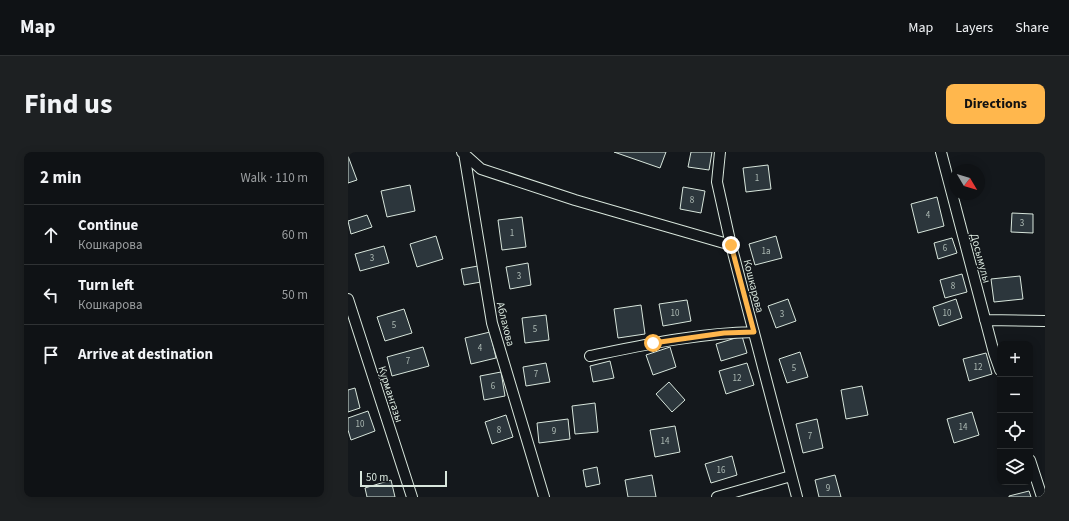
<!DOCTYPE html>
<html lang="en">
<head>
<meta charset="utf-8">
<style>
  :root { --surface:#0f1215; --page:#1d2022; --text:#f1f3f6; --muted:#9b9ea0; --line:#2f3234; --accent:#ffb74d }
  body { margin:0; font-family:"Source Sans 3",sans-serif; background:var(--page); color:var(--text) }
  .controls { position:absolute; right:12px; bottom:12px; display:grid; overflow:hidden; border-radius:8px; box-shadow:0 2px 10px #0003 }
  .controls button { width:36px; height:36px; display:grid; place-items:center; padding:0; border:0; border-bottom:1px solid var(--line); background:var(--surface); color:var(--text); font:20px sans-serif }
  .compass { position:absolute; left:601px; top:12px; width:36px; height:36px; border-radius:50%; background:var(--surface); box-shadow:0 2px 10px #0003; rotate:128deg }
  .scale { position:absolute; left:12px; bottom:10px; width:87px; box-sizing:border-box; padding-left:4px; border:2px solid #d8e6dc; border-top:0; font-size:11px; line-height:14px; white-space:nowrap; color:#d8e6dc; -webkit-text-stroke:3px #14181c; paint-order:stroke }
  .stop { position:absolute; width:12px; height:12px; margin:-9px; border:3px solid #ffb74d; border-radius:50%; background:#fff }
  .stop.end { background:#ffb74d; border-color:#fff; box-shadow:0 1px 4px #0008 }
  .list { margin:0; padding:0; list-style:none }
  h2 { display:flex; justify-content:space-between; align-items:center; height:52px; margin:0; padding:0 16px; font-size:17px }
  h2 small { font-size:13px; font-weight:400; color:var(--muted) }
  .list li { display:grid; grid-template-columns:26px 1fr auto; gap:12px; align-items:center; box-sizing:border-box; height:60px; padding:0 16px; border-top:1px solid var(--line) }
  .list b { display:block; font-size:15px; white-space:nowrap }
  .list p { margin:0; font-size:13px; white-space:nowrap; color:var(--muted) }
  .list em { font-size:13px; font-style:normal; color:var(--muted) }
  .icon { flex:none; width:22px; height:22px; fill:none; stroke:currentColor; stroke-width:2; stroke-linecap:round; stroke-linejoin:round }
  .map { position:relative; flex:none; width:697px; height:345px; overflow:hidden; border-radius:8px }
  header { display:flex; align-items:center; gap:24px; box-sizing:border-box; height:56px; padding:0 20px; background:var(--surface); border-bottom:1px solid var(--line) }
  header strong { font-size:19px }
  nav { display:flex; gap:22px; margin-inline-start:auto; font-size:14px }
  .intro { display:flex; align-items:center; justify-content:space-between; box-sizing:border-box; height:96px; padding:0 24px }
  h1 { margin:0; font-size:28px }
  .button { padding:10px 18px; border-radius:8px; background:var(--accent); color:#111; font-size:14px; font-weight:700 }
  main { display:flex; gap:24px; padding:0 24px }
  aside { flex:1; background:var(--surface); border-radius:8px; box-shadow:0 2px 10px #0003 }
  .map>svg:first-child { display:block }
</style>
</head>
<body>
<header>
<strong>Map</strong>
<nav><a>Map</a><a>Layers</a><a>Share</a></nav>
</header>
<div class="intro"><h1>Find us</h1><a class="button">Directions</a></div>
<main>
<aside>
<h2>2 min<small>Walk · 110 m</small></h2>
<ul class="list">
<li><svg class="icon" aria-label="ahead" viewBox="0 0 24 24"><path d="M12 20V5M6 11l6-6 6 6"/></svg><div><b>Continue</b><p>Кошкарова</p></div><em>60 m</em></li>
<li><svg class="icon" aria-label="left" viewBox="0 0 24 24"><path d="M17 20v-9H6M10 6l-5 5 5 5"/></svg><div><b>Turn left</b><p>Кошкарова</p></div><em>50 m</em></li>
<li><svg class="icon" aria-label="arrive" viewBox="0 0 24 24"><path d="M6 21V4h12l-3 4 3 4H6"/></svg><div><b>Arrive at destination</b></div></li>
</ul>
</aside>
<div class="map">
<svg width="697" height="345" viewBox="0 0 697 345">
  <rect width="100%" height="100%" fill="#14181c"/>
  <path fill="#2c363c" stroke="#d8e6dc" d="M 266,0 L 318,0 L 312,16 Z
    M 343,0 L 364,0 L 361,18 L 340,15 Z
    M 0,4 L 9,28 L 0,31 Z
    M 420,13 L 423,37 L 398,40 L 395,16 Z
    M 62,33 L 67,59 L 39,65 L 33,39 Z
    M 335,35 L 357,39 L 353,61 L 332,57 Z
    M 589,45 L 596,74 L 570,81 L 563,52 Z
    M 664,61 L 685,62 L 685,81 L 663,80 Z
    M 19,63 L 24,75 L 3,82 L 0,69 Z
    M 174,65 L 178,95 L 154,98 L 150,68 Z
    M 88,84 L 95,107 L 69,115 L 62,92 Z
    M 428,84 L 434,106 L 407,113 L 401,92 Z
    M 604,86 L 609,101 L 590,107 L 586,91 Z
    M 36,94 L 41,111 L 12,119 L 7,102 Z
    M 180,111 L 183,133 L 162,137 L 158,115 Z
    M 130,114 L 133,130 L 116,133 L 113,117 Z
    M 614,122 L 619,140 L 597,146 L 592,128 Z
    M 672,124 L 675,147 L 646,150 L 643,127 Z
    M 440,147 L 448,169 L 428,176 L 420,154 Z
    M 608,147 L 614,166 L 591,174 L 585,155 Z
    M 339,148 L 343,169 L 315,174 L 311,152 Z
    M 293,153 L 297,182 L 270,186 L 266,157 Z
    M 56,157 L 64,181 L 37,189 L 29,165 Z
    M 198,163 L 201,188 L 177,191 L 174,166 Z
    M 142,180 L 148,206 L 123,212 L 117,186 Z
    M 394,184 L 399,201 L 373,209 L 368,192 Z
    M 75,195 L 81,214 L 44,224 L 39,205 Z
    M 322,195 L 328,215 L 305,223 L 298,203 Z
    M 452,200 L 460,225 L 439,231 L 431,207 Z
    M 638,201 L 644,222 L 621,229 L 615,207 Z
    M 262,209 L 266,226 L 245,230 L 242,214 Z
    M 198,211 L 202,230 L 178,234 L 175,215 Z
    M 399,211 L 406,233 L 378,242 L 371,219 Z
    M 153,220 L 157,244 L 136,248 L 132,224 Z
    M 321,230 L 337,248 L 324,260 L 308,242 Z
    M 514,234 L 520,263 L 498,267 L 493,238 Z
    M 7,236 L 12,256 L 0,260 L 0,238 Z
    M 247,251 L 250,280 L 227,282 L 224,254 Z
    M 20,259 L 27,279 L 3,288 L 0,278 L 0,266 Z
    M 624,260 L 631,283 L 606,291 L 599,267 Z
    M 158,263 L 165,285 L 144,292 L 137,270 Z
    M 220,267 L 222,287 L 191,291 L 189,271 Z
    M 469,267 L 475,296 L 455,301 L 448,272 Z
    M 327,274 L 332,300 L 307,305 L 302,278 Z
    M 384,304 L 389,323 L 363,331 L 357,312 Z
    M 249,315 L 252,332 L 238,335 L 235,318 Z
    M 304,323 L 308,345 L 280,345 L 277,328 Z
    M 487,323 L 493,345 L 471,345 L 467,328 Z
    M 43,328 L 47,345 L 19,345 L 17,336 Z
    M 681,339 L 683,345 L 661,345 L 661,344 Z"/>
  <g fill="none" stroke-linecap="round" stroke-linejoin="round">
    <defs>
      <path id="minor" d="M 114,0 L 133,17 L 227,48 L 383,93
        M 372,0 L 369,30 L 383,93 L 449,345
        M 593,0 L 646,201 L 652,218
        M 116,1 L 144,171 L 196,345
        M 0,147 L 64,345
        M 637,168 L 697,169
        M 242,204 C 296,193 350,181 406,180
        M 682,308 L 694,345
        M 369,345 L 443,324"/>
    </defs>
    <use href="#minor" stroke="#d8e6dc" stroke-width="12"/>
    <use href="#minor" stroke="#14181c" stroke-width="10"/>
  </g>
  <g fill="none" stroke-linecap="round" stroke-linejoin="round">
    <path stroke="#ffb74d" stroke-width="5" d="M 305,191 L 376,181 L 406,180 L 383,93"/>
  </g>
  <g text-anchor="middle" stroke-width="3" stroke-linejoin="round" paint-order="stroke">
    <g font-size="9" fill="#adbab4">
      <text x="409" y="29">1</text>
      <text x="344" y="51">8</text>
      <text x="580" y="66">4</text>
      <text x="674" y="74">3</text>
      <text x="164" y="84">1</text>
      <text x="597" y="99">6</text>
      <text x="418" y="102">1а</text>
      <text x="24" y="109">3</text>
      <text x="171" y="127">3</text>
      <text x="605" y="137">8</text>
      <text x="327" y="164">10</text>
      <text x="599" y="164">10</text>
      <text x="434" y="165">3</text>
      <text x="46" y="176">5</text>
      <text x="187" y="180">5</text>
      <text x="132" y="199">4</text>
      <text x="60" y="212">7</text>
      <text x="630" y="218">12</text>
      <text x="446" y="219">5</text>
      <text x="188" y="225">7</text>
      <text x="389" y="229">12</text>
      <text x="145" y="237">6</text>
      <text x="12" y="275">10</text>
      <text x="615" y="278">14</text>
      <text x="151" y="281">8</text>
      <text x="206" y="282">9</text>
      <text x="462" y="287">7</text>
      <text x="317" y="292">14</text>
      <text x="373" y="321">16</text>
      <text x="480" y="339">9</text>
    </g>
    <g font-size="11" fill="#d8e6dc" stroke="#14181c">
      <text transform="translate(633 106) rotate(75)" y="4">Досымулы</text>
      <text transform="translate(406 134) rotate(76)" y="4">Кошкарова</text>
      <text transform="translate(158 172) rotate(76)" y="4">Аблахова</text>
      <text transform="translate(43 242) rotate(72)" y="4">Курмангазы</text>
    </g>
  </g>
</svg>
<div class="controls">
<button>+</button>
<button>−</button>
<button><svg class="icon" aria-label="locate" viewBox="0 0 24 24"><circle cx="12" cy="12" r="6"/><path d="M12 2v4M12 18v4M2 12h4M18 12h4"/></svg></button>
<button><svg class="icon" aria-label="layers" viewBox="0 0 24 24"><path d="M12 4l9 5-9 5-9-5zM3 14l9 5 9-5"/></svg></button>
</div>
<svg class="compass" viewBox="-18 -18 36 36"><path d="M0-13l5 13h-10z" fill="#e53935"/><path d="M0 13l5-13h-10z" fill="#9b9ea0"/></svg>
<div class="scale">50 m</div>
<div class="stop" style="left:305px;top:191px"></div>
<div class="stop end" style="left:383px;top:93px"></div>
</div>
</main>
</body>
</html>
